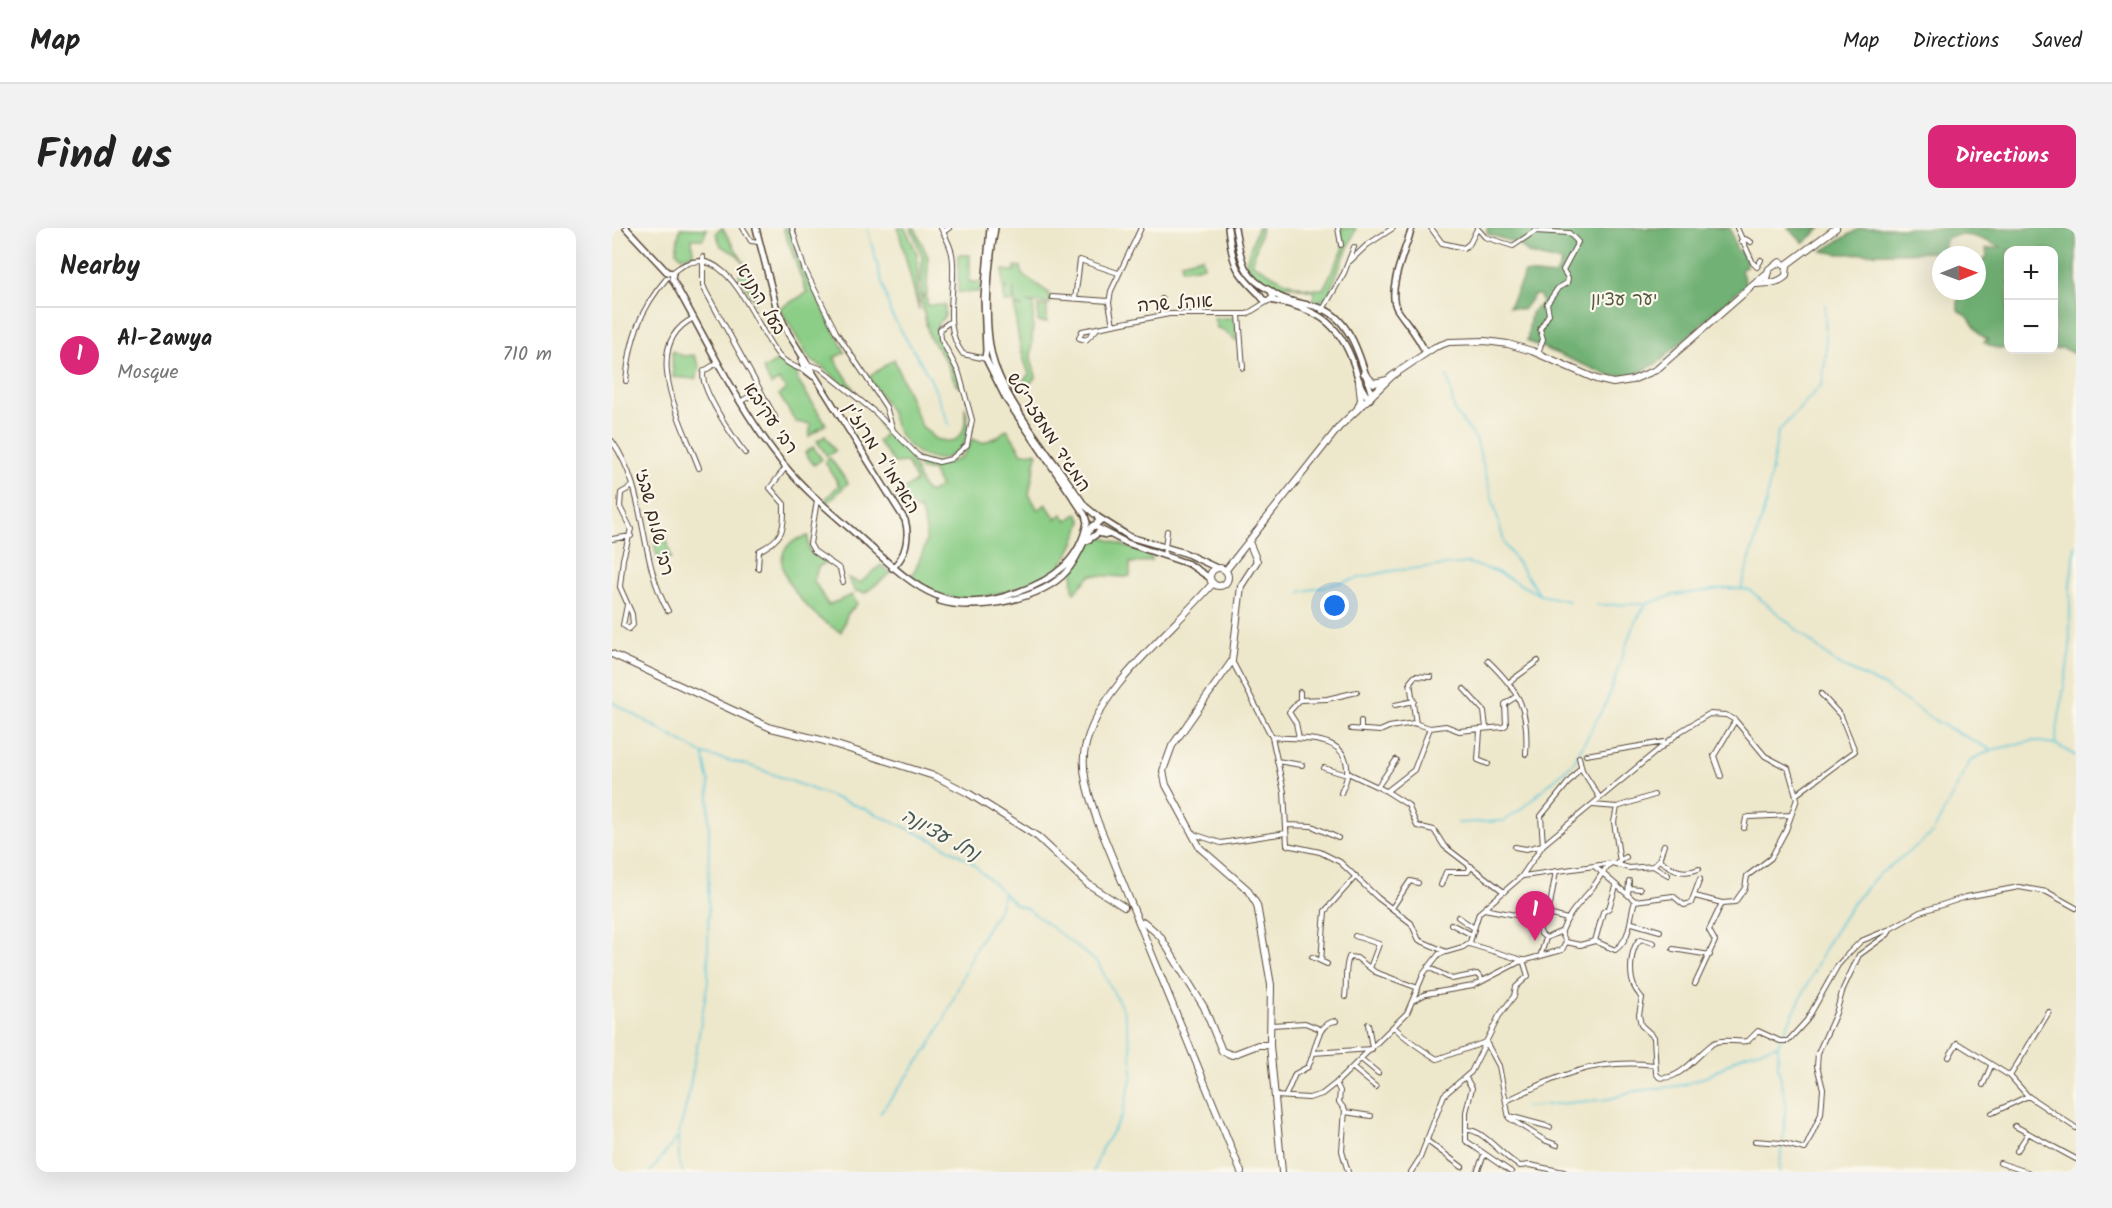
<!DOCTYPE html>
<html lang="en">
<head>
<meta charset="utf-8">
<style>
  :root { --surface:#fff; --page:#f2f2f2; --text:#222; --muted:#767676; --line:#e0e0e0; --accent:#db2777 }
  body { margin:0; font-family:Kalam,"Playpen Sans Hebrew",sans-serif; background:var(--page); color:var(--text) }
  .controls { position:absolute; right:18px; top:18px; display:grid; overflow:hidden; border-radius:12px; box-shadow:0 6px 24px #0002 }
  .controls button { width:54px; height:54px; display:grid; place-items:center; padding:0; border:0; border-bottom:2px solid var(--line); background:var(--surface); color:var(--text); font:30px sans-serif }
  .compass { position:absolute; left:1320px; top:18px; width:54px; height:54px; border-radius:50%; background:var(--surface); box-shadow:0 6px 24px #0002; rotate:89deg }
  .you { position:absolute; left:723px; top:378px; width:21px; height:21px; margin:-15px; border:4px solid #fff; border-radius:50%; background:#1a73e8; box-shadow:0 0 0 9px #1a73e833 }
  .badge { display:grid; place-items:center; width:39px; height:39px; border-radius:50%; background:var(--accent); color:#fff; font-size:20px; font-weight:700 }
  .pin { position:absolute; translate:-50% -50px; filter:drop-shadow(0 2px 3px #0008) }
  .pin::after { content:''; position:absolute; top:32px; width:21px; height:18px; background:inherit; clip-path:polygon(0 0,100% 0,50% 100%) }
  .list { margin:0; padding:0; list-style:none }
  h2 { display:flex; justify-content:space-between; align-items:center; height:78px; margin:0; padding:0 24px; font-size:26px }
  h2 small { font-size:20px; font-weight:400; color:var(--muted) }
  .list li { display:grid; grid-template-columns:39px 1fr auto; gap:18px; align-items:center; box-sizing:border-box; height:96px; padding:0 24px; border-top:2px solid var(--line) }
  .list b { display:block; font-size:22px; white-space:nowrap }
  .list p { margin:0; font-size:20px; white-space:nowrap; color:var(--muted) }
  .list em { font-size:20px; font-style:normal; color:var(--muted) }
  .map { position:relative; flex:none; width:1464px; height:944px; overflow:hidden; border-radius:12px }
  header { display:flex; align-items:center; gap:36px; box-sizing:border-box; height:84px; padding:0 30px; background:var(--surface); border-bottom:2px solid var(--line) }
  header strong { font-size:28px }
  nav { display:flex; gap:33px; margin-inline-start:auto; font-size:21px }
  .intro { display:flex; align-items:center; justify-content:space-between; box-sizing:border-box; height:144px; padding:0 36px }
  h1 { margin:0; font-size:42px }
  .button { padding:15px 27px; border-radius:12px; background:var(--accent); color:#fff; font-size:21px; font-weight:700 }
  main { display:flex; gap:36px; padding:0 36px }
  aside { flex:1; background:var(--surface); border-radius:12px; box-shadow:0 6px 24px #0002 }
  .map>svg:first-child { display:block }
</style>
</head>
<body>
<header>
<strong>Map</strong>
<nav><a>Map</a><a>Directions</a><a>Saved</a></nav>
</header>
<div class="intro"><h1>Find us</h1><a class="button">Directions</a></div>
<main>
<aside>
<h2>Nearby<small></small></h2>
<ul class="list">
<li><span class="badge">1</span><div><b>Al-Zawya</b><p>Mosque</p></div><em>710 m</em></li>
</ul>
</aside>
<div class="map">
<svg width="1464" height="944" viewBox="0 0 1464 944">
  <rect width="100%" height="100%" fill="#fbf7ec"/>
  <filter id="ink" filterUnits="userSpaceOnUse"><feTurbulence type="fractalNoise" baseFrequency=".0167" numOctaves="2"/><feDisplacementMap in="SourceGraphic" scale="12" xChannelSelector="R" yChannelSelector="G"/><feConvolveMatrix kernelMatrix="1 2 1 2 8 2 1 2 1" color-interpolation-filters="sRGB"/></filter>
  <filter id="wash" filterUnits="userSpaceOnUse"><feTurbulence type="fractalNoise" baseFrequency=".008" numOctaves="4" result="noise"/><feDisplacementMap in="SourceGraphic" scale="24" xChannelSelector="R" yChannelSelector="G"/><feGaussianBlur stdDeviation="1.35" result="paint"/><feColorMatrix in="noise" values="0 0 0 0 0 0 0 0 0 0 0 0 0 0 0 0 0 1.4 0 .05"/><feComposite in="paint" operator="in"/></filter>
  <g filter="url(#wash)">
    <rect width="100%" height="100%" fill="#ede7cb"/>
    <path fill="#8cce87" stroke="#647c52" stroke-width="1.5" d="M 68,0 L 95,1 L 91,11 L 80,11 L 81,26 L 70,29 L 64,23 Z
      M 110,0 L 134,38 L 124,26 L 109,18 L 104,5 Z
      M 171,0 L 177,0 L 189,39 L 233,124 L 222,130 L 246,168 L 209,138 L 198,132 L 168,80 L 195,65 Z
      M 286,0 L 293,0 L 305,25 L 307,82 Z
      M 299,0 L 303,0 L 316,29 L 315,67 L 309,68 L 310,28 Z
      M 645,0 L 650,0 L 640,35 C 663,48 683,63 711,61 L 731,22 L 728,0 L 744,0 L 716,67 L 708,73 L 700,72 L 703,64 L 675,57 L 672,61 L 649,52 L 633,37 Z
      M 346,27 L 358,27 L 358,54 L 368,54 L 368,64 L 346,64 Z
      M 590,29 L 592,38 L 570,41 L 569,34 Z
      M 403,38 L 409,39 L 410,46 L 437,65 L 438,76 L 414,74 L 422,76 L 419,131 L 424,148 L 416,158 L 410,154 L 417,146 C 408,124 404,103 403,79 L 411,79 L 403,77 L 402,60 L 401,74 L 392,74 L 392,61 L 397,60 L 391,60 L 391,42 L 403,43 Z
      M 136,41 L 143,75 L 127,47 Z
      M 311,68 L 315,71 L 315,77 L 333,77 L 333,88 L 325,97 L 324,107 L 341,136 L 349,160 L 344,157 L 335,135 L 317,108 L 309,72 Z
      M 426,78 L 435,78 L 435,94 L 426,94 Z
      M 602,90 L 623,90 L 625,113 L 611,102 L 605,100 Z
      M 60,123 L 71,128 L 82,127 L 88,140 L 83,151 L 61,149 Z
      M 282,131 L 309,197 L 323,211 L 339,214 C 354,208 354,194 353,179 C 357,192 358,209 349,219 C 328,244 298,225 285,202 C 282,196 281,187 277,181 C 271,169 264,160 256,150 Z
      M 165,133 L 185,145 L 186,153 L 214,196 L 197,208 L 199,196 L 184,194 L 167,167 L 174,161 L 167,152 L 159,157 L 151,141 Z
      M 265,192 L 296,224 L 311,260 L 318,265 L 328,258 L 320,242 L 309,242 L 301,228 C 323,242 351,239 360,211 L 370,215 L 385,209 L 395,201 L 410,225 L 423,224 L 425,226 L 417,266 L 426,282 L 434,276 L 444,291 L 450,286 L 455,293 L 465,285 L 470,293 C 465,309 456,330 445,342 C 430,356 364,374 344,370 C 328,368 316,361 303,352 L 299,350 C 313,319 321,313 307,280 L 304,282 L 298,275 L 291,281 L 282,269 L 304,253 L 295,234 L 282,235 L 266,213 L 273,207 Z
      M 213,208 L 223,223 L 215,228 L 205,213 Z
      M 201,219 L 210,231 L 202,237 L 193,225 Z
      M 218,230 L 236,255 L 216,275 L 213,272 L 227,257 L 213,234 Z
      M 54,307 L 59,330 L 46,333 L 41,310 Z
      M 196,308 L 197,323 L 215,334 L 206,339 L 202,353 L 216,377 L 240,367 L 245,376 L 235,387 L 229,404 C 199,391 134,322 196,308 Z
      M 487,308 L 539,328 L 540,333 L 518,335 L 518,348 L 514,349 L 479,347 L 462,365 C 457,346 466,316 487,308 Z
      M 269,337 L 279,345 L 253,365 L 243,363 L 236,350 L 248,355 Z"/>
    <path fill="#71b174" stroke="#566e49" stroke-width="1.5" d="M 875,0 L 1118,0 L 1125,22 L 1134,27 L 1134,38 L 1129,42 L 1134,56 L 1046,135 L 1022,147 L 998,148 L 915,113 L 919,85 L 930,75 L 928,67 L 922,67 L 911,82 L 897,79 L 913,45 L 943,48 L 950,34 L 917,26 L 907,16 L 875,6 Z
      M 1176,0 L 1209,0 L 1192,15 Z
      M 1248,0 L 1464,0 L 1464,127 L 1451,120 L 1442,121 L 1442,22 L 1396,22 L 1396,120 C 1386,121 1380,120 1372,114 L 1376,112 L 1367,106 L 1357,90 L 1346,82 L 1346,63 L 1365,63 L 1365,38 L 1375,29 L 1374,21 L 1388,19 C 1370,11 1354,3 1336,9 L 1329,24 L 1228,26 L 1210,23 Z"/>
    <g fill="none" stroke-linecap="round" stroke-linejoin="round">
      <path stroke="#5fc7db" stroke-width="1.5" d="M 255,0 L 279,86 L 318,150 L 338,198
        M 835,147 L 843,184 L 864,211 L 893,317 L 928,367
        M 1129,361 L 1154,275 L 1166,204 L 1210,156 L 1214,125 L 1213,76
        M 688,364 L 778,343 L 856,335 L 883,343 L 928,367 L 957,373
        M 985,377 L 1034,376 L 1062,367 L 1116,360 L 1138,362 L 1224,435 L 1272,458 L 1322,492 L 1379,522
        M 0,474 L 91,526 L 139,538 L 253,581 L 321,612 L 358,633 L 404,677 L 416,681 L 486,735 L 512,784 L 519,821 L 520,848 L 510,888 L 490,920 L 481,944
        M 1443,516 L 1458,421 L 1458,355 L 1464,316
        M 846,595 L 892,593 L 909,581 L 961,535 L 994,475 L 1021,398 L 1034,376
        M 913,879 L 998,871 L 1018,864 L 1071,857 L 1096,848 L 1131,827 L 1166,817
        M 268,885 L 315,822 L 333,790 L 364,719 L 388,679 L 392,665
        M 66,910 L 67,936 L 71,944
        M 1171,913 L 1174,875 L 1166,839 L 1166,817 L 1215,716 L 1241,675 L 1265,648 L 1320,606 L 1359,532 L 1379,522 L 1421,513 L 1443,516 L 1464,528
        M 38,944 L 66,909 L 76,870 L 96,753 L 97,554 L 91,526
        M 1167,944 L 1170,918"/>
    </g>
  </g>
  <g filter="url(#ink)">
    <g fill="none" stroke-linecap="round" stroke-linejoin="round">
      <defs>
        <path id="minor" d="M 131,0 L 139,13 L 147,14
          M 180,0 L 192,40 L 224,104 L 274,179 L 281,202
          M 329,0 C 333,8 338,16 340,26 C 346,59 328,96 351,126 L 374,131
          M 726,0 L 729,17
          M 819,0 L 830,15 L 852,20 L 858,15 L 865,1
          M 865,0 L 873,9 L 901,18 L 923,3 L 957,5 L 966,14 L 951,42 L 956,50 L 955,55 L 946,60 L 935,76 L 937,86 L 928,101 L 931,111 L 926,125
          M 1125,0 L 1141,35 L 1145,39 L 1149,32
          M 331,4 L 337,0
          M 1129,13 L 1133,11 L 1139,14
          M 91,29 L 91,57 L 94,64 L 163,189
          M 738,33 L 755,17 L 781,0
          M 61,44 C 115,0 143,102 168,129 C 175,135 184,140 192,142
          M 440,69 L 497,73
          M 463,71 L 468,32 L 506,45
          M 550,71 L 550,86
          M 710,83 L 732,45 L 742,19
          M 627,87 L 631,140
          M 82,90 C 25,117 72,199 87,240
          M 501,97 L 497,75 L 499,63 L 529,0
          M 484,102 L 474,112 L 467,110 L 470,103 L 557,86 L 635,86 L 656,73
          M 105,135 L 92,143 C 85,157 123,212 133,225
          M 198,137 L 208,140 L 264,185 L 306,228 L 327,234 L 339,231 L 355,217 L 360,192 L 347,145 L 329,111 L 328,101 L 339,93
          M 14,153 C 18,112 27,82 55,50
          M 128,174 L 148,162
          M 0,213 C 36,263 26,330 56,383
          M 205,272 L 198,316 L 202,323 L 228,341 L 231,354
          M 0,311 L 19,308
          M 552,328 L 555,303
          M 146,340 L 147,323 C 172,310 172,302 172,276 L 158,260 L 174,239
          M 15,377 L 11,397 L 17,401 L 21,397 L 20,386 L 8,359 L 11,331 L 19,301 L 8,279 L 9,265 L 21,258
          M 620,433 L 660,509 L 672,564 L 675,617 L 708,624 L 728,634 L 766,670 L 799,695 L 807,712 L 832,723
          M 876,433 C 908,464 917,481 914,526
          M 896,455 L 926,433
          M 852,461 L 872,483 L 874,500
          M 688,472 L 715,471 L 745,464
          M 783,477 L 802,473
          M 749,493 L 749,502
          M 804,496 L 798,454 L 803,448 L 819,449
          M 739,501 L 768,503 L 777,499 L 802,495 L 818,500 L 834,498 L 847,503 L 891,499 L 894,497 L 893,476 L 905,468
          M 868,503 L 866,532 L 876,536
          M 660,509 C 687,512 739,504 735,547 C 735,552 731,560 729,565
          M 687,510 L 684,495 L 677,484 L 688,472 L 688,464
          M 974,527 L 1052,514
          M 967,529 L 970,542 L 988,570
          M 665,533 L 690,537
          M 712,540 L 735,547
          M 736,545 L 774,563 L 796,577 L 805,598 L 822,602 L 832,618 L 892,664
          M 1109,548 L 1102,528 L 1123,493
          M 766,558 L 784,532
          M 775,563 L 802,542 L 818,500
          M 1185,566 L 1243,523 L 1229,488 L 1209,466
          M 981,577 L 1005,579 L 1042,567
          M 1005,579 L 1002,594 L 1008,634
          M 675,597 L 700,598 L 726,610
          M 1132,600 L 1134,590 L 1137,589 L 1179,587
          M 581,606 L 609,615 L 674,605
          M 931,617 L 929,588 L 969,539
          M 903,619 L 914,621 L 930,617
          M 1047,632 C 1061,641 1069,648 1087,641
          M 1006,634 L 1014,629
          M 982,638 L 1000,635 L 1017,640 L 1041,638 L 1056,647
          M 1041,638 L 1047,632 L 1052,617
          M 911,648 L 982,638 L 1023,673 L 1061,668 L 1072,677 L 1079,675 L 1088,651
          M 829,657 L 834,644 L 856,644 L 859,638
          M 1017,660 L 1028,661
          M 1016,666 L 1017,653
          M 780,680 L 798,653 L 806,655
          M 872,681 L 925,691 L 938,677 L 944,643
          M 933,685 L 955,691
          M 846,689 L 862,700
          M 925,691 L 929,706 L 934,710
          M 1020,695 L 1048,703
          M 839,696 L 860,707
          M 949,704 L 954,714 L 968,717 L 983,713 L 1003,722 C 1020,710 1017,690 1023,673
          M 743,708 L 767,716 L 758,740
          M 934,710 L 950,703 C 956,685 969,674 981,659 C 988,650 990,643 998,636
          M 983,713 L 991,684 L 997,680 L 1004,659
          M 1042,715 L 1029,711 C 1018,718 1017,746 1022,758 C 1024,763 1027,766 1030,770 L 1027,787 L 1029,797 L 1042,809 L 1044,845 L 1047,849 C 1067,855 1087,824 1102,815 C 1110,810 1126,815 1136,813 L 1146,803 L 1168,813 L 1176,813 L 1195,792 L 1226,737 L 1236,726 L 1249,713 L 1278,701 L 1308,684 L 1354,669 L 1407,659 L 1435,664 L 1464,680
          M 857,716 L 910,732
          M 1061,721 L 1098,727
          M 929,726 L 934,710
          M 700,729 L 715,736
          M 709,733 L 713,683 L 744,648
          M 816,739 L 840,751 L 865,746 L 870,752
          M 1083,756 L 1103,713 L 1097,702 L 1110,675
          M 733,769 C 735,755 732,742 737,729 L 745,730 L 763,744 L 806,760
          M 802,772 L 814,766 L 861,758 L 907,734 L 950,722 L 954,714
          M 756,796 L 760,820
          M 659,797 L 693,795 L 708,801 L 708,804
          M 782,799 C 794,811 810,822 825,831 L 874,814
          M 874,814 L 887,838 L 897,890 L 932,912 L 945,917
          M 701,825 L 760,821
          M 1337,829 L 1345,815 L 1350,818 L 1398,848 L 1416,868 L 1464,900
          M 749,831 L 766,845
          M 741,840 L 764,859
          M 1398,848 L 1437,784
          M 854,850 L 860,860 L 854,884 L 854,913 L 899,944
          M 724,855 L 728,863 L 727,874 L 733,882 L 730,923 L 736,944
          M 1371,857 L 1379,838
          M 674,867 L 683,846 L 696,839 C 704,825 703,795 724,793
          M 663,868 L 697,870 L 710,866 L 724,855 L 795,785 L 812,745 L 827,726 L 851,719 L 858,714 L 867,685 L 909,649 L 931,617 L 1069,503 L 1097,486 L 1114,487 L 1123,492 L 1153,528 L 1176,540 L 1185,571 L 1174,602 L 1159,630 L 1135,648 L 1133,660 L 1123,674 L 1110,675 L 1083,668
          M 894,873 C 946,848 983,830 1042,837
          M 733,884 L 759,888
          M 1380,885 L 1416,868
          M 897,888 L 938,899
          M 1403,898 L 1464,931
          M 856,902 C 872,902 891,930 908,938 L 918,937 L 952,944
          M 814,912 L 850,939
          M 1143,913 L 1169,915 L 1193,921 L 1209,886 L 1211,861 L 1205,838 L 1206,825 L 1224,785 L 1231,761 L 1247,727 L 1276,706 L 1278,701
          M 1405,923 L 1415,907
          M 1388,935 L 1415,944
          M 799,944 L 808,930 L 832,867 L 859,844 L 887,788 L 902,768 L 904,759 L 916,748 L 911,732
          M 865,944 L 872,927"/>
        <path id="tertiary" d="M 14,0 L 55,44 L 61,45 L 60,51 C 96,114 126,180 172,237 C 195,265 224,288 251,312 C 302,358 332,391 406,364 C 441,352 468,333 475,294
          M 144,0 L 164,78 L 176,105 L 293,292 C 298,308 294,329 280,340
          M 616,0 C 621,35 621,41 647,66 C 651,71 650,73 658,72 L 661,69 L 659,63 C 630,49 629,31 623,0
          M 800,0 C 794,20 774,63 785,81 C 795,96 806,107 813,124
          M 660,64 C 673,74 691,75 705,79 C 739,87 750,135 759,164 L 759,169
          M 658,72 C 703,80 727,93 742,137 C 746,149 748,162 758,171
          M 374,123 L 373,129 L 394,171 L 473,287 L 475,295
          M 374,123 L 372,70 L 378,0
          M 190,132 L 192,141 L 201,148
          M 486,289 L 518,309 L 573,325 L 605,340
          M 482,298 L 515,315 L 577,336 L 598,350
          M 475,313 L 486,305 L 495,307
          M 328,373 C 362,384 430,372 455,343 C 466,330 472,313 480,298 L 487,294 L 485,288 L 473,278 C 445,236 400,184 383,138 C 370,101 376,38 383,0"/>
        <path id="secondary" d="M 637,314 L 645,333 L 629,358 L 620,433 L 560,518 L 551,543 L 554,557 L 588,620 L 635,661 L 645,677 L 659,757 L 658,817
          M 0,426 L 159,500 L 209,512 L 325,549 L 356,565 L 426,609 L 476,656 L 512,679
          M 532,694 L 548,708 L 592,779 L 610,823 L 620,827 L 646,817 L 658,817 L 670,944"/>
        <path id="primary" d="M 1174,37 L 1224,0
          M 1145,56 C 1157,55 1165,56 1174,48 L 1175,38 L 1168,34 L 1157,41 L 1154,50 L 1158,55
          M 752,145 L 762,155 L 775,152
          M 745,182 L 749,172 L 747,153
          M598 349a9 9 0 1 1 18 0a9 9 0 1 1-18 0Z
          M 614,342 L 727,199 L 780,148 L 823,119 L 837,114 L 873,113 L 896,116 L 920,123 L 984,151 L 1001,155 L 1020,152 L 1044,142 L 1154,46
          M 601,355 C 561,403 486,459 473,520 C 468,544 478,570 485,592 L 629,944"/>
      </defs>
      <use href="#minor" stroke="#564638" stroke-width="6"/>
      <use href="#tertiary" stroke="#564638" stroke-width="8"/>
      <use href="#secondary" stroke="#564638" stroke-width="8"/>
      <use href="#primary" stroke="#564638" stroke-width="8"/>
      <use href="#minor" stroke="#fff" stroke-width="4"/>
      <use href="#tertiary" stroke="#fff" stroke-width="5"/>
      <use href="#secondary" stroke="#fff" stroke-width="6"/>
      <use href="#primary" stroke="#fff" stroke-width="6"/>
    </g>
  </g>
  <g text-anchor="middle" stroke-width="4.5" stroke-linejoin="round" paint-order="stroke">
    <g font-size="18" fill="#3b2a1e" stroke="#fbf7ec">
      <text transform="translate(149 71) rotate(59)" y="6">בעל התניא</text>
      <text transform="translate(563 75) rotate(-4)" y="6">אוהל שרה</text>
      <text transform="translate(159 190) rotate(56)" y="6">רבי עקיבא</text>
      <text transform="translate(437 204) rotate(57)" y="6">המגיד ממעזריטש</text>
      <text transform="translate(270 230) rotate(58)" y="6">האדמו"ר מרוז'ין</text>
      <text transform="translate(43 294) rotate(76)" y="6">רבי שלום שבזי</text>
    </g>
    <g font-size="18" fill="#535b3e" stroke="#fbf7ec">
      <text x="1012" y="77">יער עציון</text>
    </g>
    <g font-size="20" font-style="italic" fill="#465957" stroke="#fbf7ec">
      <text transform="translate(329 606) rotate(29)" y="7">נחל עציונה</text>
    </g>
  </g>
</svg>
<div class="controls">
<button>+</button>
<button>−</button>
</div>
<svg class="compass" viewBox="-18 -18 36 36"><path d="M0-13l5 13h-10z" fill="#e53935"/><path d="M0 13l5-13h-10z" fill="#767676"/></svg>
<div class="you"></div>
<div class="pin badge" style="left:923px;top:713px">1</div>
</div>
</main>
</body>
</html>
